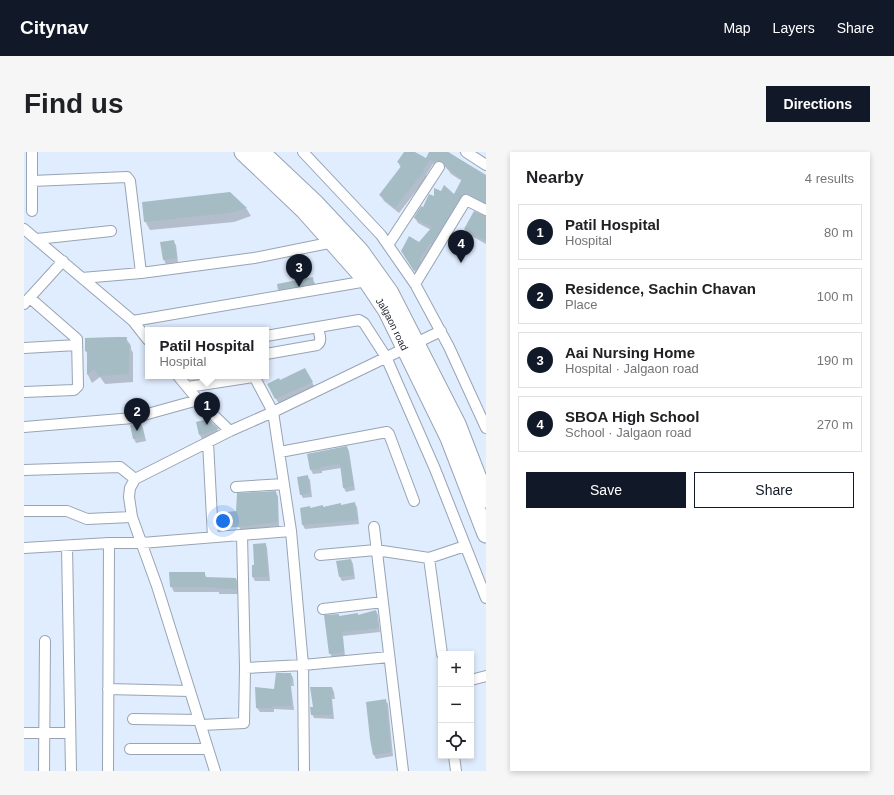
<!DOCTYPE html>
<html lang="en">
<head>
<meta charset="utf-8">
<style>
  :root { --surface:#fff; --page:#f6f6f6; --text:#202124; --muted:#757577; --line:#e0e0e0; --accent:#111827 }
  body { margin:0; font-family:Arial,sans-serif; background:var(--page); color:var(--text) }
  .controls { position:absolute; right:12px; bottom:12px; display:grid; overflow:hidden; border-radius:0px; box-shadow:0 2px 6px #0003 }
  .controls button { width:36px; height:36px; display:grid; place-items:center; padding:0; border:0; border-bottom:1px solid var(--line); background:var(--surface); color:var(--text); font:20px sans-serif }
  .you { position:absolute; left:199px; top:369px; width:14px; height:14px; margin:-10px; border:3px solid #fff; border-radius:50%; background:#1a73e8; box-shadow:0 0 0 6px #1a73e833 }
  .badge { display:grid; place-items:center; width:26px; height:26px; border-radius:50%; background:var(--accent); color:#fff; font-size:13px; font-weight:700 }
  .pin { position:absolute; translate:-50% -33px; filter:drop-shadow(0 1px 2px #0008) }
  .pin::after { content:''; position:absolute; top:21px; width:14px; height:12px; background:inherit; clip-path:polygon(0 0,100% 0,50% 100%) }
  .popup { position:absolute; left:121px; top:175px; width:124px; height:52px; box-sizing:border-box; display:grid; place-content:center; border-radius:0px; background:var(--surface); filter:drop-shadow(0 1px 3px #0005); font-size:13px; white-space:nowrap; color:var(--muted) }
  .popup b { font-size:15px; color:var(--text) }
  .popup::after { content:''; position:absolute; left:50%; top:100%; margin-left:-8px; border:8px solid transparent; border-top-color:var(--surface) }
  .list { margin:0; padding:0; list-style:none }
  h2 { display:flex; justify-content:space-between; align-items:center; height:52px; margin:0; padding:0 16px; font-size:17px }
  h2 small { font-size:13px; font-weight:400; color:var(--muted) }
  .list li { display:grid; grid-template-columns:26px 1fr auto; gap:12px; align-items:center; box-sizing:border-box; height:56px; margin:0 8px 8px; padding:0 8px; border:1px solid var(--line); border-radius:0px }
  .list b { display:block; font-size:15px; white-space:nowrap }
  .list p { margin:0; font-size:13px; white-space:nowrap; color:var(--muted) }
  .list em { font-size:13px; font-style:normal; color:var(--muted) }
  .actions { display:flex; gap:8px; padding:12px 16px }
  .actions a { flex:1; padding:9px 0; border:1px solid var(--accent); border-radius:0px; text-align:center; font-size:14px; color:var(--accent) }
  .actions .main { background:var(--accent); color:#fff }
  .icon { flex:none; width:22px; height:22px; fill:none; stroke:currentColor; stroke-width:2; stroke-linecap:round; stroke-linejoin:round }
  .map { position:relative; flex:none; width:462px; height:619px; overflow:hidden; border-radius:0px }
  header { display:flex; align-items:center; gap:24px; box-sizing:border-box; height:56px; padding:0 20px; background:var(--accent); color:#fff }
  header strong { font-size:19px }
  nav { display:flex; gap:22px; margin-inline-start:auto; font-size:14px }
  .intro { display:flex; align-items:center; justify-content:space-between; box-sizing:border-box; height:96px; padding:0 24px }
  h1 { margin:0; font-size:28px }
  .button { padding:10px 18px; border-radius:0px; background:var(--accent); color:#fff; font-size:14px; font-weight:700 }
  main { display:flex; gap:24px; padding:0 24px }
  aside { flex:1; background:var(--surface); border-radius:0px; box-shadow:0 2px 6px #0003 }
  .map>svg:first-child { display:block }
</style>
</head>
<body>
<header>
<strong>Citynav</strong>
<nav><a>Map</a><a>Layers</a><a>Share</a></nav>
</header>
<div class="intro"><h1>Find us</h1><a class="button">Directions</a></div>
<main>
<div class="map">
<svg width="462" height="619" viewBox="0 0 462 619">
  <rect width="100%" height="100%" fill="#e0edfe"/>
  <path fill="#0003" d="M 382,0 L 385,0 L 402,7 L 406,0 L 424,0 L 462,24 L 462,55 L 449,47 L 393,123 L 378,99 L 395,91 L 407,78 L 394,71 L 391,66 L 411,46 L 431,43 L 438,29 L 427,22 L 423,16 L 419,13 L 414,15 L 409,12 L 402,23 L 403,25 L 375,61 L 360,49 L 357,44 L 377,16 L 374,10 Z
    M 222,56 L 227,64 L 210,70 L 126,78 L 121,69 Z
    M 462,65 L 462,92 L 444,82 L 441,77 Z
    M 149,89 L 152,93 L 154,110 L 142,112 L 140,108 L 138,91 Z
    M 288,127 L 292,133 L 259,144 L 255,137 Z
    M 102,186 L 107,194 L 107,197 L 109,201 L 109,230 L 81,232 L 76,225 L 68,231 L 64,223 L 64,202 L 62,199 Z
    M 284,222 L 291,236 L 255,252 L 244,232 Z
    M 184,268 L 196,281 L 178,287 L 176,283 L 173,270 Z
    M 117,272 L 119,276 L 122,289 L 112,291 L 110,287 L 107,274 Z
    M 323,295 L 325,299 L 331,338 L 322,340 L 320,336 L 317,316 L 298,319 L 298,321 L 289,322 L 287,318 L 284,302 Z
    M 283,324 L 286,328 L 288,345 L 279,346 L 277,342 Z
    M 251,340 L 254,344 L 255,374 L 217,378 L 215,375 L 198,376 L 196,372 L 213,360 Z
    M 330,351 L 333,355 L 335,372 L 281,377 L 279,373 L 277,357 L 286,355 L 287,357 L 317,354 Z
    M 241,392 L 243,396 L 246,429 L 231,429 L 229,425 L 232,414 Z
    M 327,408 L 329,412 L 331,427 L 318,429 L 316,425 Z
    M 180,421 L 183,426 L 212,427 L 215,432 L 215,442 L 195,442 L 195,440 L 150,440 L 147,434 Z
    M 352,459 L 354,463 L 356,480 L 319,484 L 321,504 L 308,505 L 306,501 L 315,465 L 334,464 Z
    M 267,522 L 269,526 L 270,534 L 267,534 L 270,558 L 250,557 L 250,560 L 236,560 L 233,556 Z
    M 308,536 L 310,540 L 311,547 L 308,547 L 310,567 L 290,566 L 288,562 L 290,556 Z
    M 361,548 L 364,552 L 369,604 L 352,607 L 350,603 Z"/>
  <path fill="#a6bcc5" d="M 380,0 L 391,0 L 402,6 L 405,0 L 424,0 L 462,23 L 462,51 L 445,42 L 438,43 L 408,92 L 406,91 L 395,108 L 397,109 L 394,115 L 390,119 L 377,99 L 385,84 L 395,90 L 408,75 L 390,66 L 390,65 L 397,54 L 399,55 L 405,42 L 410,44 L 410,36 L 417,39 L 420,33 L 430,42 L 438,27 L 423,17 L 418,9 L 415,9 L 411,10 L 406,8 L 399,18 L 400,19 L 371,56 L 355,43 L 378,13 L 373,10 Z
    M 206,40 L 223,56 L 205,61 L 120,70 L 118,50 Z
    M 450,59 L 462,64 L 462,89 L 440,77 Z
    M 150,88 L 153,106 L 139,108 L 136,90 Z
    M 289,125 L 290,132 L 254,138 L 253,132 Z
    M 92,185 L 103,185 L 102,192 L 105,191 L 105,222 L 75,224 L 70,217 L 63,223 L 63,200 L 61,199 L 61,186 Z
    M 281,216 L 289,230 L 251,247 L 243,232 L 255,226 L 256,228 Z
    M 184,267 L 195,277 L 175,283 L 172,270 Z
    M 117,270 L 120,285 L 109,287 L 106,273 Z
    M 323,294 L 330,334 L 319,336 L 316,312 L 296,315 L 296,317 L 286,318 L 283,302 Z
    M 284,323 L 286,341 L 276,343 L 273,325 Z
    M 252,339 L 254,352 L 253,370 L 214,375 L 214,371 L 195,373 L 194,361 L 212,359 L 213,341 Z
    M 331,350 L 334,368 L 278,373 L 276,356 L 286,354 L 286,356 L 299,353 L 299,355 L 317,351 L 317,353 Z
    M 242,391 L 244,425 L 228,425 L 228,413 L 230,413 L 229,392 Z
    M 327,407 L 330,423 L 315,425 L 312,409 Z
    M 145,420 L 181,420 L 181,425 L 212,426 L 213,437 L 191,436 L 191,435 L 146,435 Z
    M 352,458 L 355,476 L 318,480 L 320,500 L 305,502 L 300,463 L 315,462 L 315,464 L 334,461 L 334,463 Z
    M 252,521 L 267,521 L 268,530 L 266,530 L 268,554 L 248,554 L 248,556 L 232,556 L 231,535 L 250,537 Z
    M 286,535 L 308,535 L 309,543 L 307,543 L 309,563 L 287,563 L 286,555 L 289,555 Z
    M 362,547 L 367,600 L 349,603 L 346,587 L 342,550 Z"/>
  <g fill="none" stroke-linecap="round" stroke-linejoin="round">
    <defs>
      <path id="minor" d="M 279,0 L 357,83 L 391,132 L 425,195 L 462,276
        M 442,0 L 462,13
        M 8,29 L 103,25 L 106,29 L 117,121
        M 8,59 L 8,0
        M 0,77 L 109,169 L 343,129
        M 13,87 L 87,79
        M 364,93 L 415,15
        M 58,126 L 117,121 L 230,106 L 310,90
        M 391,132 L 442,48 L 462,58
        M 0,152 L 39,109
        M 109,169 L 124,188
        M 242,184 L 335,168 L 340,171 L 362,205 L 411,317 L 462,446
        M 0,196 L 53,193
        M 242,202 L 293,193 C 299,189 295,182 294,175
        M 154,224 L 174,248 L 206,279
        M 164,235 L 229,225 L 231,226 L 249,260 L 267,379 L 279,513 L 280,619
        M 0,240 L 50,238 L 54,234 L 53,187 L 6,146
        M 0,275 L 109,266 L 174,248
        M 184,290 L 189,385
        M 256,300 L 363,280 L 365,282 L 390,349
        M 0,318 L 96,315 L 111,327
        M 212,335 L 260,332
        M 0,359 L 43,359 L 63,367 L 108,365
        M 350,375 L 379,619
        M 43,394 L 47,619
        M 0,396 L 85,391 L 118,391 L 267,379
        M 296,403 L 352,398 L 405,406 L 441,394
        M 405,406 L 418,502
        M 299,457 L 359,450
        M 221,516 L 279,513 L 365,505
        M 447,528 L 462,524
        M 84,537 L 166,539
        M 109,567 L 175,568
        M 177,573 L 220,571 L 221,516 L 218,383
        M 0,581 L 46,581
        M 106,597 L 184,597
        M 430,604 L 432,619
        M 20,619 L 21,489
        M 84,619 L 85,391
        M 191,619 L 133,434 L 108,365 L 105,345 L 106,336 L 111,327 L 206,279 L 249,260 L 417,179"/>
      <g id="trunk">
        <path id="s1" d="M 219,0 L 280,58 L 343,129 L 363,159 L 425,286 L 462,382"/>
        <path d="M 237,0 L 292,52 L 336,99 L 366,141 L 433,272 L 462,347"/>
      </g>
    </defs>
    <use href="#minor" stroke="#98a4b4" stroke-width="12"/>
    <use href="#trunk" stroke="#98a4b4" stroke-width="19"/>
    <use href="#minor" stroke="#fff" stroke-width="10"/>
    <use href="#trunk" stroke="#fff" stroke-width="17"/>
  </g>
  <g text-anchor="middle" stroke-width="4" stroke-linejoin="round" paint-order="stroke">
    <g font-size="10" fill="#23282f" stroke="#f6f9fc">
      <text dy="4" stroke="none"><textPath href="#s1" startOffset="229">Jalgaon road</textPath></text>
    </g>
  </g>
</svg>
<div class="controls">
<button>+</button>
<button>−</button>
<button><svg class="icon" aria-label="locate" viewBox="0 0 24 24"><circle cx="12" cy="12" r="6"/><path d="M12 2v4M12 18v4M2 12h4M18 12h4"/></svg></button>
</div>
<div class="you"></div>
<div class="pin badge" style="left:183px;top:273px">1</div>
<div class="popup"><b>Patil Hospital</b>Hospital</div>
<div class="pin badge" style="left:113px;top:279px">2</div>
<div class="pin badge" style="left:275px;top:135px">3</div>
<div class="pin badge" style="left:437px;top:111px">4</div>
</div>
<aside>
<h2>Nearby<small>4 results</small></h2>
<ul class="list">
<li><span class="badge">1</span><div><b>Patil Hospital</b><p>Hospital</p></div><em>80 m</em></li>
<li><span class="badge">2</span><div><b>Residence, Sachin Chavan</b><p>Place</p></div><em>100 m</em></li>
<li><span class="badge">3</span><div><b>Aai Nursing Home</b><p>Hospital · Jalgaon road</p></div><em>190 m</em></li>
<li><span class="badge">4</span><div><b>SBOA High School</b><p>School · Jalgaon road</p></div><em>270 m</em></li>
</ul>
<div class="actions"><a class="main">Save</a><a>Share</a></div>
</aside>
</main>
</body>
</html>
